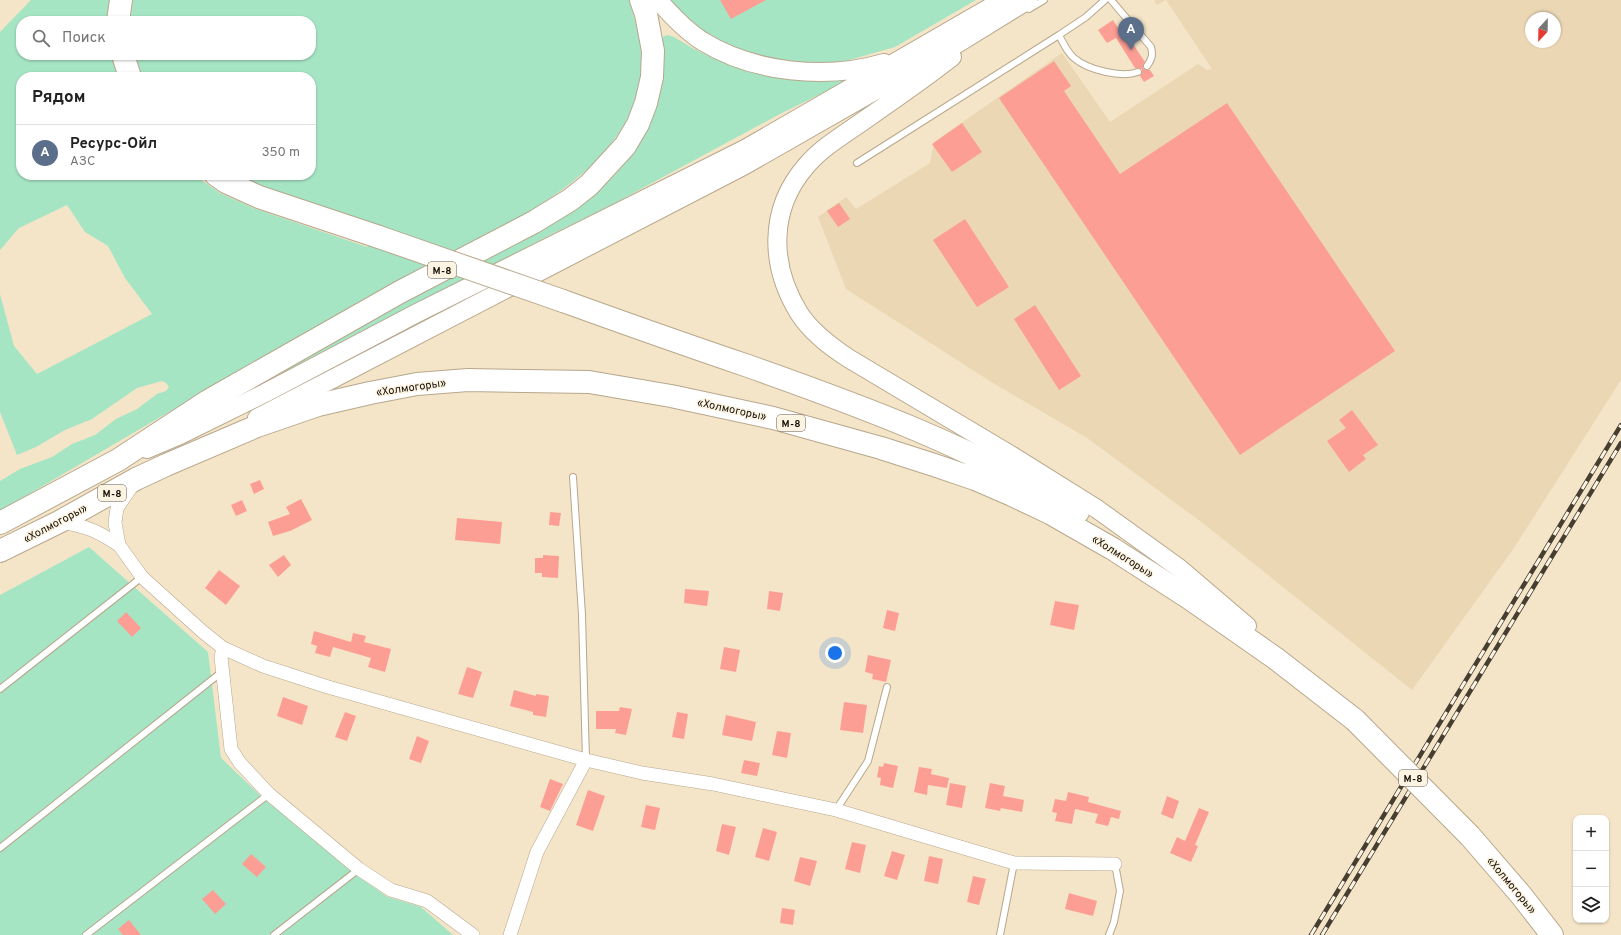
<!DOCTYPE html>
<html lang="ru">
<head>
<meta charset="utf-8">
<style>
  :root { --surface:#fff; --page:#f2f2f2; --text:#222; --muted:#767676; --line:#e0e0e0; --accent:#b45309 }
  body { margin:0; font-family:Overpass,sans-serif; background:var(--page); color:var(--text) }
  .controls { position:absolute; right:12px; bottom:12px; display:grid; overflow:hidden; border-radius:8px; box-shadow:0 1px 3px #0004 }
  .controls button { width:36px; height:36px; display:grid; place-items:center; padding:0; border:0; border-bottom:1px solid var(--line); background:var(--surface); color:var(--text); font:20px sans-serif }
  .compass { position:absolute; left:1525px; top:12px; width:36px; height:36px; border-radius:50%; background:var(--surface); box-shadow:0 1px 3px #0004; rotate:202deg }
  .you { position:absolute; left:835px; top:653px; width:14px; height:14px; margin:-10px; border:3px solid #fff; border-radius:50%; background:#1a73e8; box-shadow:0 0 0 6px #1a73e833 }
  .badge { display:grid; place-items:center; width:26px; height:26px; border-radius:50%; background:var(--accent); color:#fff; font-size:13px; font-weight:700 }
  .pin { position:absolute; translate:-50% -33px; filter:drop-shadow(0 1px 2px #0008) }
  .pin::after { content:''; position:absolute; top:21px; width:14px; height:12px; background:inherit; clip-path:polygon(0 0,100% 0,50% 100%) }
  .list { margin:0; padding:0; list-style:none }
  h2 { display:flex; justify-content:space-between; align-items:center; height:52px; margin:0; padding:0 16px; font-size:17px }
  h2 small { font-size:13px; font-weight:400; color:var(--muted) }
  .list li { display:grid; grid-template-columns:26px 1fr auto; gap:12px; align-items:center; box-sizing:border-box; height:56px; padding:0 16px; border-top:1px solid var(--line) }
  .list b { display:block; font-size:15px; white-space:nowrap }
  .list p { margin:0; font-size:13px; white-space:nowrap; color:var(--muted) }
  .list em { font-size:13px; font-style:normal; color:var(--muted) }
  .icon { flex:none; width:22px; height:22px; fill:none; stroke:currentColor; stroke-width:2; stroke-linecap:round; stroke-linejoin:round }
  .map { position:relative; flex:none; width:1621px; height:935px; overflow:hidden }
  .search { position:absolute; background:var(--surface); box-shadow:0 1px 3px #0004; left:16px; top:16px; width:300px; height:44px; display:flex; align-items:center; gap:10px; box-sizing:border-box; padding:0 14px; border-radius:16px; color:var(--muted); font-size:15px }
  .panel { position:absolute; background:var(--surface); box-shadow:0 1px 3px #0004; left:16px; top:72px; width:300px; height:108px; border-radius:16px }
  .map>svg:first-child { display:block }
</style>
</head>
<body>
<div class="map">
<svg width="1621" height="935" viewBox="0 0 1621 935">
  <rect width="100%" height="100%" fill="#f5e5c8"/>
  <path fill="#ebd7b4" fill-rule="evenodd" d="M 1154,0 L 1621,0 L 1621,380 L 1514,548 L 1412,690 L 1204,524 L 1087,438 L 993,383 L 846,289 L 818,217 L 846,197 L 856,209 L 930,163 L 934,142 L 1062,53 L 1110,122 L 1198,64 L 1207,70 L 1212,69 L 1166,0 L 1157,5 ZM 1531,18 L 1555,18 L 1555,42 L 1531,42 Z"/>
  <path fill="#a5e5c3" d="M 31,0 L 110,0 L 108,21 L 21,21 L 21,55 L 112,55 L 118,77 L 21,77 L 21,175 L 194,175 L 220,193 L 253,208 L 367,247 L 387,228 L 262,186 L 237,175 L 311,175 L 311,77 L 141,77 L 134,55 L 311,55 L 311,21 L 130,21 L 133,0 L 629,0 C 637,26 645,54 640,81 C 628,145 576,182 525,215 L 251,364 L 0,511 L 0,481 L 20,469 L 52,457 L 72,444 L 95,435 L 116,419 L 137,409 L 157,394 L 166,391 L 169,387 L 166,383 L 162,381 L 137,388 L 92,419 L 65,430 L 36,447 L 17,455 L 0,412 L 0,294 L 14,346 L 37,374 L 152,314 L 125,278 L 108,246 L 85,232 L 67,205 L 19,228 L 0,250 L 0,32 Z
    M 668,0 L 976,0 L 895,47 L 846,61 L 808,64 L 777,61 L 725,45 L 692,23 Z
    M 668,35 L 674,37 L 694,49 L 717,60 L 746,71 L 771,77 L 796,79 L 851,79 L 778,115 L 615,203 L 550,235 L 240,396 L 238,393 L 579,205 C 612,183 641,150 655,112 C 663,89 661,63 662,39 L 664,36 Z
    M 89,547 L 208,652 L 221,758 L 263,798 L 353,873 L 388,897 L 421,907 L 453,935 L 0,935 L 0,595 Z"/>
  <path fill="#fd9e95" d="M 720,0 L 766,0 L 731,19 Z
    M 1113,20 L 1122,34 L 1125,32 L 1145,62 L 1143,65 L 1143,68 L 1146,70 L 1150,70 L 1154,76 L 1144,82 L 1140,76 L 1142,73 L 1142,69 L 1135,68 L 1116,38 L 1107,43 L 1098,30 Z
    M 1054,61 L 1071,86 L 1064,91 L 1120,174 L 1227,103 L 1395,351 L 1240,455 L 999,98 Z
    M 962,123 L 982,152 L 952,172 L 932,144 Z
    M 839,203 L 850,219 L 838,227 L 827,211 Z
    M 965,219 L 1009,287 L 977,307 L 933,240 Z
    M 1035,305 L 1081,376 L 1059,390 L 1014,319 Z
    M 1352,410 L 1378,445 L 1363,455 L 1366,459 L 1349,472 L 1327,441 L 1346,428 L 1339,420 Z
    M 260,480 L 264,489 L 254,494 L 250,484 Z
    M 301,499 L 312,520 L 290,531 L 273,536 L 268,522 L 290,514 L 286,507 Z
    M 242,500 L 247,511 L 236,516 L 231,505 Z
    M 550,512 L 561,513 L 559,526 L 549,525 Z
    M 457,518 L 502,522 L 500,544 L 455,540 Z
    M 284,555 L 291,565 L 278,577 L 269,565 Z
    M 543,555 L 559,556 L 558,578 L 542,577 L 542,573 L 535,573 L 535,558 L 543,558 Z
    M 219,570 L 240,586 L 226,605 L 205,588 Z
    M 685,589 L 709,591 L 707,606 L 684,603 Z
    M 769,591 L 783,593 L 780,611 L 767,609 Z
    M 1055,601 L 1079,605 L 1074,630 L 1050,625 Z
    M 887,610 L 899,613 L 895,631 L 883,628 Z
    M 126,612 L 141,628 L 132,637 L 117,621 Z
    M 314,631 L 351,642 L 353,633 L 366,636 L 364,642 L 391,649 L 385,672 L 368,667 L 371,658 L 333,647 L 330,657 L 315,653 L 317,646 L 311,644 Z
    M 724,647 L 740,650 L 736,672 L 720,669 Z
    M 868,655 L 891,660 L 886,682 L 872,679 L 873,674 L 865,672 Z
    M 467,667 L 482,672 L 473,698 L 458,694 Z
    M 514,690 L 536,696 L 536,694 L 549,696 L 546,717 L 533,715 L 533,712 L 510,706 Z
    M 283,697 L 308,706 L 302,725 L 277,716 Z
    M 844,702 L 867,705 L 863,733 L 840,730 Z
    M 620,707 L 632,709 L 626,735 L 615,733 L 616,729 L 596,729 L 596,711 L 619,711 Z
    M 345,712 L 356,716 L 347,741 L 335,737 Z
    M 677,712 L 688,714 L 684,739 L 672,737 Z
    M 726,715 L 756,722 L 752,741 L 722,735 Z
    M 777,731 L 791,733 L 787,758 L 772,755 Z
    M 417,736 L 429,741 L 421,763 L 409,759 Z
    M 744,760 L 760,763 L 757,776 L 741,773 Z
    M 884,763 L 898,766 L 893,788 L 880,785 L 881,778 L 877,777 L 879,766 L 883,767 Z
    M 919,767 L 932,769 L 931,774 L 949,778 L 947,788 L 928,785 L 927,795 L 914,792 Z
    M 550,779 L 563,784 L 550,811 L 540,807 Z
    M 950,783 L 966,786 L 962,808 L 946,805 Z
    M 990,783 L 1005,786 L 1003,796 L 1024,800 L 1022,812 L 1001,808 L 1000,811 L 985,808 Z
    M 588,790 L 605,796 L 593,831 L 576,825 Z
    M 1068,792 L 1089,797 L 1088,802 L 1121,811 L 1119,819 L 1111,817 L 1108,826 L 1095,823 L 1098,814 L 1075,809 L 1072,824 L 1055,821 L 1057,813 L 1052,812 L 1055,799 L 1066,801 Z
    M 1167,796 L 1179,801 L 1173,819 L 1161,814 Z
    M 646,805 L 660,808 L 655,830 L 641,827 Z
    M 1199,808 L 1209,812 L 1195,845 L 1198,846 L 1191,862 L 1170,853 L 1177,837 L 1185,841 Z
    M 722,824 L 736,827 L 729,855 L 716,851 Z
    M 763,828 L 777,832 L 769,861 L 755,857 Z
    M 852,842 L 866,845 L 860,873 L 845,869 Z
    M 892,851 L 905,855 L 897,880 L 884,876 Z
    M 251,854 L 266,867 L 257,877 L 242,864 Z
    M 929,856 L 943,859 L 938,884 L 924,881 Z
    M 800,857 L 817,861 L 810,886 L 794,881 Z
    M 973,876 L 986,879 L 979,905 L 967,902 Z
    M 213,890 L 226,904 L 215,914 L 202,899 Z
    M 1069,893 L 1097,901 L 1093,916 L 1065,909 Z
    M 782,908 L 795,910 L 793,925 L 780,923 Z
    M 129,920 L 141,935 L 123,935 L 118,929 Z"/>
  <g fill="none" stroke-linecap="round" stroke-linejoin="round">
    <defs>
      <path id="service" d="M 1105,0 L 1086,17 L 1059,35 C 1063,43 1067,52 1074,58 C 1088,70 1121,78 1138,72
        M 1111,0 L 1151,47 C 1153,55 1152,59 1147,66
        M 1029,9 L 1044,0
        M 857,163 L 1059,35
        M 573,477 L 582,615 L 586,760
        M 0,689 L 142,577
        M 836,810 L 868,761 L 887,687
        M 0,848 L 223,671
        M 86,935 L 269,794
        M 274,935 L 359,869
        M 1000,935 L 1014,863
        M 1109,935 L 1114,922 L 1120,891 L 1115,864"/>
      <path id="minor" d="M 134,483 L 117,508 L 115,523 L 119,545 L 142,577 L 203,632 L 223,648 L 263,666 L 328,687 L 586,760 L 642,773 L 713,784 L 836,810 L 1014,863 L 1115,864
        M 60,522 C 87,526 97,531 119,545
        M 223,648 L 221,657 L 231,749 L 240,763 L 269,794 L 359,869 L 391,890 L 427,901 L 473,935
        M 510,935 L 537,852 L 586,760"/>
      <path id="secondary" d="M 658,0 C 671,15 685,30 702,41 C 754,73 826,80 884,63
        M 952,57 C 924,79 895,99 866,119 C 845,134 822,147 806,166 C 768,210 770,266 799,313 C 811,332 830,346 848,358 L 1009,454 L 1097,509 L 1179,568 L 1247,626
        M 257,418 L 745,165 L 955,45 L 1028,0
        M 147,449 L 180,435 L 265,393 L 415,314 L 745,149 L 1003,0"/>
      <path id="trunk" d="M 118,21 L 121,0
        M 123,55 L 130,77
        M 216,175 L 226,182 L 259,197 L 379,237
        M 563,301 C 624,323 686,345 748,366 C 864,407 973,447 1078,512
        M 0,523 L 118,460 L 208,401 L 400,292 L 534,222 L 570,200 L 589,185 L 625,146 L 638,124 L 646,103 L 652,77 L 653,51 L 646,14 L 641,0
        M 0,551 L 59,522 L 136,479 L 166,465 L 257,426 L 318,405 L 370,393 L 417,384 L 468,380 L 589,382 L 671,396 L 773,418 L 881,448 L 934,465 L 975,479 L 1012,495 L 1050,513 L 1113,549 L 1189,598 L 1275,658 L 1355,720
        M 1470,836 L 1521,895 L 1552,935"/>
    </defs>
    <use href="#service" stroke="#b7a78c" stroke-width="8"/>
    <use href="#minor" stroke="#b7a78c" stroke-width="14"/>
    <use href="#secondary" stroke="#b7a78c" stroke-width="20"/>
    <use href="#trunk" stroke="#b7a78c" stroke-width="24"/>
    <use href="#service" stroke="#fff" stroke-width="6"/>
    <use href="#minor" stroke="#fff" stroke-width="13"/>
    <use href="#secondary" stroke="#fff" stroke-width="18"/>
    <use href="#trunk" stroke="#fff" stroke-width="22"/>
    <defs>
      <path id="rail" d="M 1311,935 L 1621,425
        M 1322,935 L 1621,443"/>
    </defs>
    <use href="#rail" stroke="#463e30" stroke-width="4.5"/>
    <use href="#rail" stroke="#fdf3e2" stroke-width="3" stroke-dasharray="9" stroke-linecap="butt"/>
    <defs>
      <path id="trunk-bridge" d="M 379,237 L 563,301
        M 1355,720 L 1470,836"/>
    </defs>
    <use href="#trunk-bridge" stroke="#b7a78c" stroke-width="24" stroke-linecap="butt"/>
    <use href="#trunk-bridge" stroke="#fff" stroke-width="22"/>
  </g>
  <g text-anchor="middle" stroke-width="3" stroke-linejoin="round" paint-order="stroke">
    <g fill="#fdf3e2" stroke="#5b5549" stroke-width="1">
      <rect x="428" y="262" width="28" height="16" rx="3"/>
      <rect x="777" y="415" width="28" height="16" rx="3"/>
      <rect x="98" y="485" width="28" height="16" rx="3"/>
      <rect x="1399" y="770" width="28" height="16" rx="3"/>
    </g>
    <g font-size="10" font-weight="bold" fill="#161107">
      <text x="442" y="274">М-8</text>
      <text x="791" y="427">М-8</text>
      <text x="112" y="497">М-8</text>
      <text x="1413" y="782">М-8</text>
    </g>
    <g font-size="11" fill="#161107" stroke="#fdf3e2">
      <text transform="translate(411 387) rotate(-8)" y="4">«Холмогоры»</text>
      <text transform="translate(732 409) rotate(12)" y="4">«Холмогоры»</text>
      <text transform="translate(55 523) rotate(-28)" y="4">«Холмогоры»</text>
      <text transform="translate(1123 556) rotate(32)" y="4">«Холмогоры»</text>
      <text transform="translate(1512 885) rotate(50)" y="4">«Холмогоры»</text>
    </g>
  </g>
</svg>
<div class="controls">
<button>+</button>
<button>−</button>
<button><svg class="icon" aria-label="layers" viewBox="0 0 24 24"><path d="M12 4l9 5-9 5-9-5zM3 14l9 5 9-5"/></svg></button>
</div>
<svg class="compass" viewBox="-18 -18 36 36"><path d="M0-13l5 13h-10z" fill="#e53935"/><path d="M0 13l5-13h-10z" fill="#767676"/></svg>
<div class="you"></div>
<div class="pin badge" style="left:1131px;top:50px;background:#5c6f8a">A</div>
<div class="search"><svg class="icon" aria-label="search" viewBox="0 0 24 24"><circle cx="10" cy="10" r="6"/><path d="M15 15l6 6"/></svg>Поиск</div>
<section class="panel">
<h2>Рядом<small></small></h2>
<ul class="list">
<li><span class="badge" style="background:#5c6f8a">A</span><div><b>Ресурс-Ойл</b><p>АЗС</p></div><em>350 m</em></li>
</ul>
</section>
</div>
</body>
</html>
